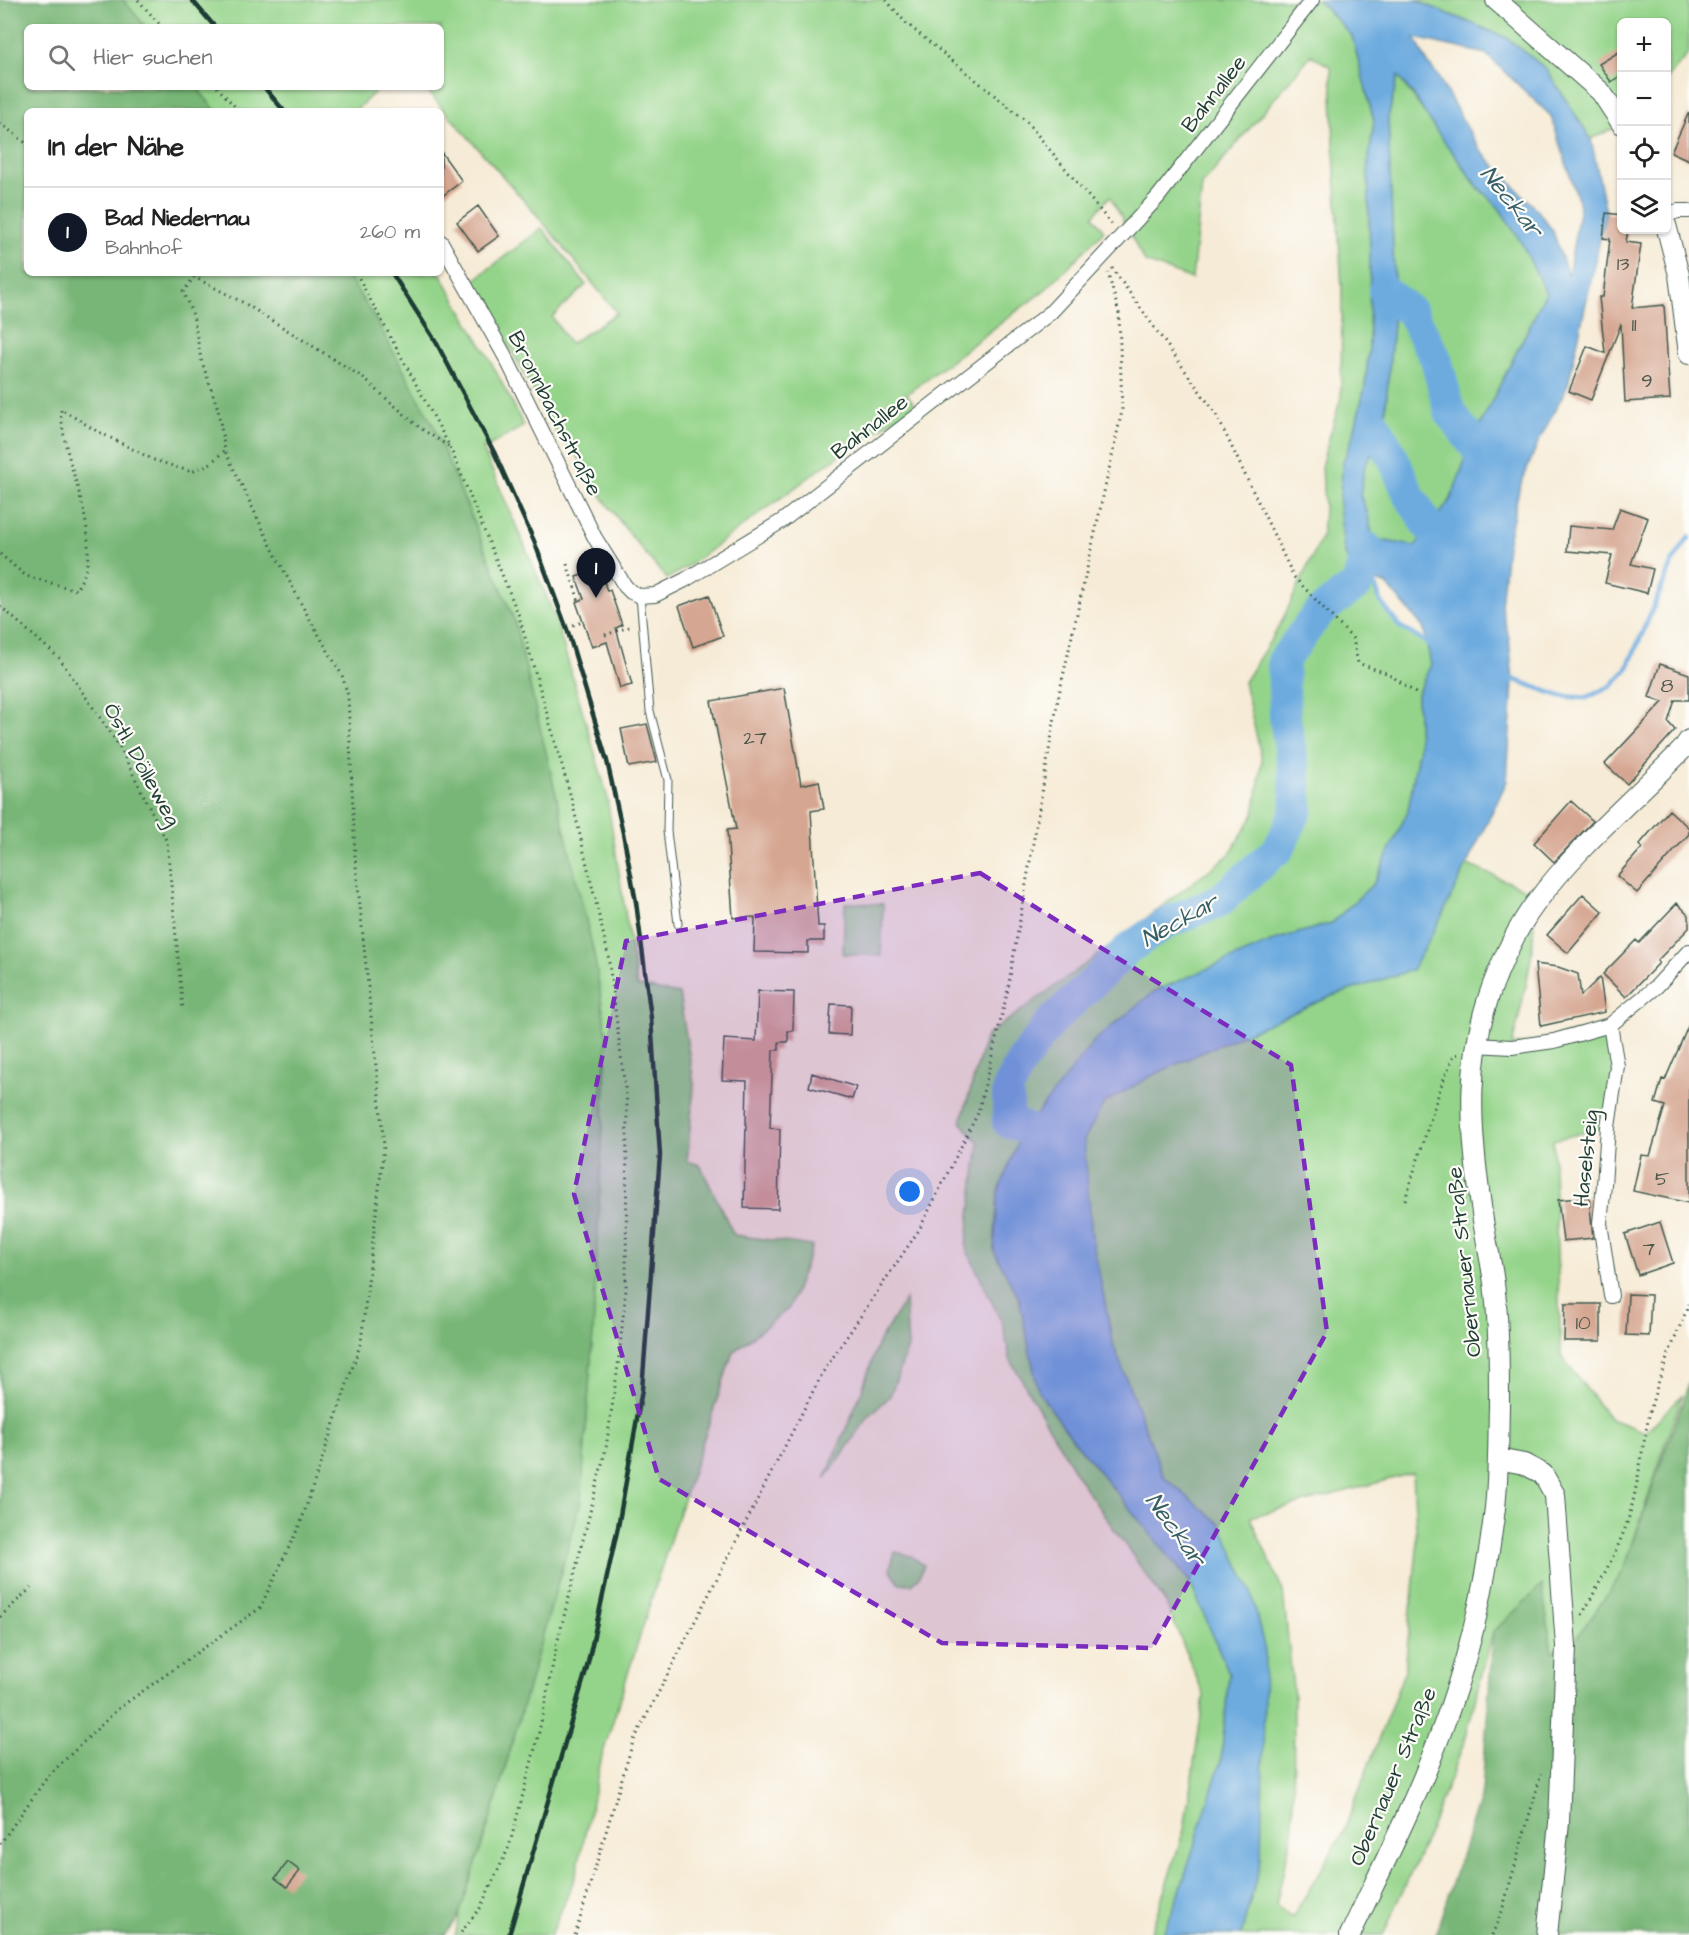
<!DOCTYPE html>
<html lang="de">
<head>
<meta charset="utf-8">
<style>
  :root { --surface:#fff; --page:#f6f6f6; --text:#222; --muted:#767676; --line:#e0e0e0; --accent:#111827 }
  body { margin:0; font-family:"Architects Daughter",sans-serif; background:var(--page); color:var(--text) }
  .controls { position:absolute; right:18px; top:18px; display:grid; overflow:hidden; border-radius:9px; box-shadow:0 2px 4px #0004 }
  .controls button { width:54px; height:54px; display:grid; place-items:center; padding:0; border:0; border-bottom:2px solid var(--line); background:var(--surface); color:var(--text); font:30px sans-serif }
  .you { position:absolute; left:910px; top:1192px; width:21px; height:21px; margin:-15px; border:4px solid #fff; border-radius:50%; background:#1a73e8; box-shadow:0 0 0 9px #1a73e833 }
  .badge { display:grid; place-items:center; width:39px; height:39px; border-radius:50%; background:var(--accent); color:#fff; font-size:20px; font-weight:700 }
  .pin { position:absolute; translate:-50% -50px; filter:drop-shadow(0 2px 3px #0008) }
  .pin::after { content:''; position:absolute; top:32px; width:21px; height:18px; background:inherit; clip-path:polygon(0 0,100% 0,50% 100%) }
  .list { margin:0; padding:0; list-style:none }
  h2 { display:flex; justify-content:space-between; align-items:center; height:78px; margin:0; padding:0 24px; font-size:26px }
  h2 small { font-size:20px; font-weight:400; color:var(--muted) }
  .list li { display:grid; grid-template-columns:39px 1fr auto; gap:18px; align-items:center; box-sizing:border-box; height:90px; padding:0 24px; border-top:2px solid var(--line) }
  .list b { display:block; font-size:22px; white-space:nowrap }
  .list p { margin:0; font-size:20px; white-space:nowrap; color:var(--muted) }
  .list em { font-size:20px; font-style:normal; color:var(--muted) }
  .icon { flex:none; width:33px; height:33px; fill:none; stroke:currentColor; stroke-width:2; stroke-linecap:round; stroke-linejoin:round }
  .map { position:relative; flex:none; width:1689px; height:1935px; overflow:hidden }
  .search { position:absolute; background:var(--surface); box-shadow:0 2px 4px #0004; left:24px; top:24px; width:420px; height:66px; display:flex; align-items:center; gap:15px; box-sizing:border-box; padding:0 21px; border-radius:9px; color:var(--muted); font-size:22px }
  .panel { position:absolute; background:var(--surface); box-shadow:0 2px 4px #0004; left:24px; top:108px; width:420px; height:168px; border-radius:9px }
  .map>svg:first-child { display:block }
</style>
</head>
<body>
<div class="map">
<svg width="1689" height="1935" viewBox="0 0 1689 1935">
  <rect width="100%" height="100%" fill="#fdfcf7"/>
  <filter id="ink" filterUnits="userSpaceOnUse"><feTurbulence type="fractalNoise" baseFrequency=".0167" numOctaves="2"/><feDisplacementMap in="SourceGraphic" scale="12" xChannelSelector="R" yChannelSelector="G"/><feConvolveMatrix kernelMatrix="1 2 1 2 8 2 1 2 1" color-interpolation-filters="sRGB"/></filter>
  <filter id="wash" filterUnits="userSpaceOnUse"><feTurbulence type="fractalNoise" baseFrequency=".008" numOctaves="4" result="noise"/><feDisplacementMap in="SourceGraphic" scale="24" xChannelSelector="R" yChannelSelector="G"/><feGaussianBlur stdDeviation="1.35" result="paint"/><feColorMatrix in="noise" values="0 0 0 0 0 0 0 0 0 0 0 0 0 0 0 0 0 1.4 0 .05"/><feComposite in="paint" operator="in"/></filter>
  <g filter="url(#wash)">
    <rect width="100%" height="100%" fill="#f6ebd6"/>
    <path fill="#94d48a" stroke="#5a885f" stroke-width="1.5" fill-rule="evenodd" d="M 123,0 L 1318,0 L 1352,36 L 1374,121 L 1368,165 L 1370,255 L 1369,349 L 1365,386 L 1354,433 L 1343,462 L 1357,585 L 1372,579 L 1382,604 L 1399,626 L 1429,644 L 1431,665 L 1417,694 L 1419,747 L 1408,811 L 1374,883 L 1332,923 L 1278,939 L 1022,1134 L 998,1193 L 994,1251 L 1019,1298 L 1038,1391 L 1075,1442 L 1190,1582 L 1229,1673 L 1221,1761 L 1179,1894 L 1163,1935 L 1150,1935 L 1184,1830 L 1204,1696 L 1166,1603 L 1079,1479 L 1010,1359 L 1003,1325 L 966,1248 L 979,1143 L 961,1122 L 986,1036 L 1102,952 L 1230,854 L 1254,814 L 1262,760 L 1244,682 L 1279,627 L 1322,536 L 1324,509 L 1322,463 L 1341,397 L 1342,288 L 1335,173 L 1331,67 L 1311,55 L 1202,185 L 1192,279 L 1145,262 L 1110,196 L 1093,216 L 1104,231 L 1046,289 L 907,394 L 915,405 L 827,464 L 690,565 L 667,579 C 644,553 623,527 603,498 C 590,479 580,451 560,439 L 473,281 L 542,228 L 586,285 L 552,317 L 570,344 L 617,313 L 542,221 L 424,87 L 441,87 L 441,27 L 146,27 Z
      M 1415,0 L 1689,0 L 1689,53 L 1667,79 L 1666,22 L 1622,22 L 1621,125 L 1591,139 L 1546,69 L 1507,38 Z
      M 1398,76 L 1478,188 L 1499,207 L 1521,242 L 1546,293 L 1472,441 L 1451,499 L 1415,546 L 1373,539 L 1367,512 L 1360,495 L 1365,464 L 1383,440 L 1395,300 L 1388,118 Z
      M 196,87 L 380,87 L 355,111 L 216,111 Z
      M 346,273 L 440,273 L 488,356 L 524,426 L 483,449 L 554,614 L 606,791 L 637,986 L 679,994 L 694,1084 L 687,1161 L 700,1165 L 734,1235 L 812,1246 L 789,1308 L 733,1352 L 677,1518 L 602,1756 L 576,1875 L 551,1935 L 455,1935 L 459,1915 L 491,1817 L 581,1501 L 593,1331 L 607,1037 L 594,954 L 514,619 L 433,425 L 380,327 Z
      M 1463,863 L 1530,891 C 1542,934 1522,1002 1512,1046 L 1610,1025 L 1617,1066 L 1608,1127 L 1553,1140 L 1561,1356 L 1610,1419 L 1646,1432 L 1682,1395 L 1623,1572 L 1573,1643 L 1552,1652 L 1542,1586 L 1493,1632 L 1465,1740 L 1429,1833 L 1383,1935 L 1241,1935 L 1261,1860 L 1251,1591 L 1220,1524 L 1164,1477 L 1113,1344 L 1092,1238 L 1083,1140 L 1103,1103 L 1153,1075 L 1212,1048 L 1332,996 L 1412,970 ZM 1413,1473 L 1417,1549 L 1405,1670 L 1343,1833 L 1292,1918 L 1276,1905 L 1293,1828 L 1294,1697 L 1283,1591 L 1250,1517 Z
      M 845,903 L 883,904 L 881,956 L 843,954 Z
      M 905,1300 L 908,1347 L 890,1396 L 869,1416 L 825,1479 L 861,1393 L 878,1343 Z
      M 895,1552 L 911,1556 L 924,1565 L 919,1577 L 912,1584 L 899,1583 L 890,1569 Z"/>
    <path fill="#77b676" stroke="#4b7a55" stroke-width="1.5" d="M 0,0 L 123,0 L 146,27 L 27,27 L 27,87 L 196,87 L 216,111 L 27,111 L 27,273 L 346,273 L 380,327 L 433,425 L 514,619 L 594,954 L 607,1037 L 593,1331 L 581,1501 L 491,1817 L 459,1915 L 445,1935 L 0,1935 Z
      M 1689,1383 L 1689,1935 L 1435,1935 L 1482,1792 L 1493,1632 L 1542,1585 L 1552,1652 L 1573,1643 L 1623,1572 Z"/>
    <path fill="#6dabdf" stroke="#46748a" stroke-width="1.5" fill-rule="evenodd" d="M 1318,0 L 1415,0 L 1507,38 L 1546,69 L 1591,139 L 1606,212 L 1568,385 L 1537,445 L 1519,489 L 1507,546 L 1501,606 L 1509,638 L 1513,681 L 1507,781 L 1439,922 L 1412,970 L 1332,996 L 1212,1048 L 1153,1075 L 1104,1103 L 1084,1140 L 1092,1238 L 1113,1344 L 1164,1477 L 1220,1524 L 1251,1591 L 1265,1651 L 1261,1860 L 1241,1935 L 1163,1935 L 1179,1894 L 1221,1761 L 1229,1673 L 1190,1582 L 1075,1442 L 1038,1391 L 1019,1298 L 994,1251 L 998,1193 L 1021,1134 L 1095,1040 L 1155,991 L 1278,939 L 1332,923 L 1374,883 L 1408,811 L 1419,747 L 1417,694 L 1431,665 L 1424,629 L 1417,620 L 1387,585 L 1372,579 L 1357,585 L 1344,551 L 1339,504 L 1343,462 L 1354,433 L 1365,386 L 1369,349 L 1370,255 L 1368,165 L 1374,121 L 1352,36 ZM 1415,38 L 1486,54 L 1551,116 L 1580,206 L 1568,276 L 1553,231 L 1538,211 L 1480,150 L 1437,75 L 1426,60 ZM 1398,76 L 1414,96 L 1435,129 L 1479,188 L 1499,208 L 1521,242 L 1546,293 L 1472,441 L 1451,499 L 1415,546 L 1373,539 L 1367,512 L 1360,495 L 1365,464 L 1383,440 L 1395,300 L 1388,118 Z"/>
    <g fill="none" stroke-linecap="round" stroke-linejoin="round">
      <path stroke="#6dabdf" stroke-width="5" d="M 1373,573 L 1372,579 L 1382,604 L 1399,626 L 1429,644 L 1431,642
        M 1507,677 L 1560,696 L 1586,698 L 1611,686 L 1627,669 L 1672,563 L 1689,537"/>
      <path stroke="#6dabdf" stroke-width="32" d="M 1384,291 L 1411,312 L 1436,359 L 1450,413 L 1497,475
        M 1374,423 L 1393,458 L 1409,495 L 1429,527 L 1464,549
        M 1044,1135 L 1008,1122 L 1008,1089 L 1021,1062 L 1051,1022 L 1129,948 L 1170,921 L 1218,902 L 1279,848 L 1297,809 L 1294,771 L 1285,718 L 1283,661 L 1316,616 L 1331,603 L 1357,585 L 1367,548"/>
    </g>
    <g id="blocks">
      <path fill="#d5a691" d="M 1622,50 L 1622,75 L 1611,82 L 1599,64 Z
        M 1689,112 L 1689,160 L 1671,152 Z
        M 441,152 L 462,181 L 441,197 Z
        M 478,206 L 499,236 L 478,251 L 457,222 Z
        M 1606,213 L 1622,215 L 1622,230 L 1628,230 L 1626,242 L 1641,244 L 1632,308 L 1664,305 L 1670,399 L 1625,402 L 1621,324 L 1591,400 L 1569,391 L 1587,346 L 1605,353 L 1599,297 L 1603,297 L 1610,239 L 1603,238 Z
        M 1620,508 L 1648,518 L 1631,564 L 1653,569 L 1647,593 L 1605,583 L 1612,555 L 1567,551 L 1569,526 L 1612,530 Z
        M 600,569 L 607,591 L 610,590 L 622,625 L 616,628 L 632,685 L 620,688 L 607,642 L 592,647 L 576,602 L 584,599 L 576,577 Z
        M 709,595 L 723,636 L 693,647 L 679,606 Z
        M 1660,664 L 1689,674 L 1689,700 L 1675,700 L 1668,722 L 1675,730 L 1627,784 L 1605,764 L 1663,702 L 1649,697 Z
        M 784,688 L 801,785 L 819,781 L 824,809 L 811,811 L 818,926 L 824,926 L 824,941 L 808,941 L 808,953 L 754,952 L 755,917 L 733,918 L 727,830 L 736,829 L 711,701 Z
        M 647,724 L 657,762 L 629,767 L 621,729 Z
        M 1571,801 L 1593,821 L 1554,862 L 1534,843 Z
        M 1669,810 L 1689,828 L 1689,834 L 1637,893 L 1617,876 L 1642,848 L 1639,845 Z
        M 1583,894 L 1603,912 L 1568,953 L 1547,935 Z
        M 1677,903 L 1689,915 L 1689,928 L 1657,961 L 1659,963 L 1626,997 L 1603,974 L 1636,940 L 1639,943 Z
        M 1535,964 L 1558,967 L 1578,974 L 1581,996 L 1600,977 L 1605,1012 L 1541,1026 Z
        M 758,991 L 794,992 L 793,1031 L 788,1031 L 788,1042 L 779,1042 L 779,1050 L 773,1050 L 770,1128 L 780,1129 L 778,1209 L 744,1208 L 747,1081 L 722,1080 L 724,1039 L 756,1041 Z
        M 831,1004 L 851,1005 L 850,1035 L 829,1034 Z
        M 1689,1024 L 1689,1203 L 1633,1191 L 1641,1155 L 1650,1156 L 1665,1106 L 1655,1103 L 1662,1079 L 1665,1080 Z
        M 812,1073 L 856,1087 L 852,1099 L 809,1087 Z
        M 1589,1197 L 1593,1238 L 1563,1241 L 1558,1200 Z
        M 1660,1222 L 1673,1263 L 1638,1275 L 1625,1234 Z
        M 1628,1294 L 1651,1295 L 1649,1336 L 1626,1335 Z
        M 1565,1304 L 1601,1304 L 1601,1341 L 1564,1341 Z
        M 288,1862 L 300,1871 L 287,1887 L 275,1878 Z"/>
    </g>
  </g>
  <g filter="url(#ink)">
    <use href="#blocks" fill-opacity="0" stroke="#3f574c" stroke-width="1.5"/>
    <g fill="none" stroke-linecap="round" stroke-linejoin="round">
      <defs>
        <path id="lane" d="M 640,596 L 650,711 L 668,780 L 667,831 L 678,924"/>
        <path id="street" d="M 1666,215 L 1678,211 L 1689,211
          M 441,242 L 506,358 L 595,538 L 625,586 L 631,592 L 640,596 L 655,595 L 685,580 L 782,521 L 1050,313 L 1158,197 L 1312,0
          M 1610,1025 L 1617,1066 L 1608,1127 L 1604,1185 L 1600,1223 L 1611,1296
          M 1475,1045 L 1512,1047 L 1554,1041 L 1610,1025 L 1656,987 L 1689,951"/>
        <path id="secondary" d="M 1496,0 L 1601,92 L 1622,124
          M 1666,225 L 1679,275 L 1689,354
          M 1498,1459 L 1524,1464 L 1543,1474 L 1555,1495 L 1566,1646 L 1559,1823 L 1547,1935
          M 1350,1935 C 1381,1869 1415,1803 1440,1735 C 1467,1665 1485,1590 1494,1516 C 1499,1479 1498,1442 1499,1406 C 1499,1365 1499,1324 1494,1283 C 1491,1260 1485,1237 1482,1213 C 1470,1127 1463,1054 1498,972 C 1508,948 1520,924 1535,904 C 1577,847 1633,800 1682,750 L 1689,740"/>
      </defs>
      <use href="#lane" stroke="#3f574c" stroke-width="9"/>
      <use href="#street" stroke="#3f574c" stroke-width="16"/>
      <use href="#secondary" stroke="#3f574c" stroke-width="22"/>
      <path stroke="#3f574c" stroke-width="3" stroke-dasharray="1.5 4.5" stroke-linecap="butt" d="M 138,0 L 162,27
        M 886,0 L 906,23 L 1026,121 L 1113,226
        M 217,87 L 239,111
        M 0,123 L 27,144
        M 1112,268 L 1216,414 L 1294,577 L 1353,639 L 1358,663 L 1389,674 L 1417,694
        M 356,273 L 450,447 L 519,616 L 571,797 L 608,954 L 627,1103 L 626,1289 L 618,1366 L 606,1448 L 557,1644 L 538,1737 L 509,1847 L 480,1908 L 459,1935
        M 0,554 L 26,576 L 76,590 C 79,584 84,577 86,569 C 97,515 62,463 61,409 L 95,430 L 154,460 L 192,472 L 211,463 L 224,451
        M 567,564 L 579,601
        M 0,606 L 59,658 L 118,744 L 167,842 L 183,1010
        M 573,625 L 583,622
        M 605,635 L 632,626
        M 1405,1200 L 1441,1086 L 1454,1055 L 1458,1054
        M 1582,1615 C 1598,1585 1617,1553 1628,1520 C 1638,1487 1641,1454 1648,1421 C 1656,1380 1674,1342 1689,1304
        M 0,1617 L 31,1588
        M 0,1844 L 48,1776 L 119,1708 L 260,1608 L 301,1522 L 361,1342 L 384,1146 L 355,856 L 348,696 L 342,675 L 305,611 L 272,548 L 225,451 L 218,409 L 201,359 L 193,315 L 183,292 L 194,277 L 244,303 L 362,377 L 420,428 L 450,447
        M 575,1935 L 633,1742 L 823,1372 L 919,1230 L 978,1113 L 1007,994 L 1058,699 L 1122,411 L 1119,313 L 1108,273
        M 1492,1935 L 1502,1911 L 1541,1774"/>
      <use href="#lane" stroke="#fff" stroke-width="7"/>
      <use href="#street" stroke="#fff" stroke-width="14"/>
      <use href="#secondary" stroke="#fff" stroke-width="20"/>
      <path stroke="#1f3d34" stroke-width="4.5" d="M 192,0 L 215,27
        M 264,87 L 284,111
        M 392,273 L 436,342 L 494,452 L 534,541 L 568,632 L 607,761 L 623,833 L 636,902 L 651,1018 L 660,1155 L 642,1390 L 618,1527 L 587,1667 L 509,1935"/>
    </g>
  </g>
  <path fill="#7b2cbf" fill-opacity="0.2" stroke="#7b2cbf" stroke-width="4.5" stroke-dasharray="12 8" stroke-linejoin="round" d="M 980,873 L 1291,1065 L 1327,1332 L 1152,1648 L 942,1643 L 659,1479 L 574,1194 L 626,941 Z"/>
  <g text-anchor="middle" stroke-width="4.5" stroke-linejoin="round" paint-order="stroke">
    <g font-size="20" fill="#4c574b">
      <text x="1623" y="270">13</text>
      <text x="1634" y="331">11</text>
      <text x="1647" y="387">9</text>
      <text x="1667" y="692">8</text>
      <text x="755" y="744">27</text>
      <text x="1662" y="1185">5</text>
      <text x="1649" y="1255">7</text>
      <text x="1583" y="1329">10</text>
    </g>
    <g font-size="22" fill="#1f3d34" stroke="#fdfcf7">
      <text transform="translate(1213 93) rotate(-52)" y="8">Bahnallee</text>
      <text transform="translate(556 413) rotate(63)" y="8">Bronnbachstraße</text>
      <text transform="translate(869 426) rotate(-38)" y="8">Bahnallee</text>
      <text transform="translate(143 764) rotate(61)" y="8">Östl. Dölleweg</text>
      <text transform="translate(1585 1158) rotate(-84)" y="8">Haselsteig</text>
      <text transform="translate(1463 1262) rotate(-96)" y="8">Obernauer Straße</text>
      <text transform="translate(1392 1776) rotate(-67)" y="8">Obernauer Straße</text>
    </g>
    <g font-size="24" font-style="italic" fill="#365e67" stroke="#fdfcf7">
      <text transform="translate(1512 201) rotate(51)" y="8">Neckar</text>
      <text transform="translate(1179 920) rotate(-29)" y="8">Neckar</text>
      <text transform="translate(1176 1529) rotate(54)" y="8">Neckar</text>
    </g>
  </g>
</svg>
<div class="controls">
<button>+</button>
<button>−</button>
<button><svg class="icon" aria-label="locate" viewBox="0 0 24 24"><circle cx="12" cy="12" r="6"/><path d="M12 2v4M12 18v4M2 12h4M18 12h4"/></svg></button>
<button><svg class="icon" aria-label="layers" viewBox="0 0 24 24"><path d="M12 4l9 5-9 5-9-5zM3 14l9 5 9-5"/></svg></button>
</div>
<div class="you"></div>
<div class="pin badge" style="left:596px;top:598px">1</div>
<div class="search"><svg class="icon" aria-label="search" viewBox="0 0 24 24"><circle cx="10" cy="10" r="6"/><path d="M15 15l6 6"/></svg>Hier suchen</div>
<section class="panel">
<h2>In der Nähe<small></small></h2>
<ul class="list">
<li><span class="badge">1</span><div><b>Bad Niedernau</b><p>Bahnhof</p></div><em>260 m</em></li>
</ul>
</section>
</div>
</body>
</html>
